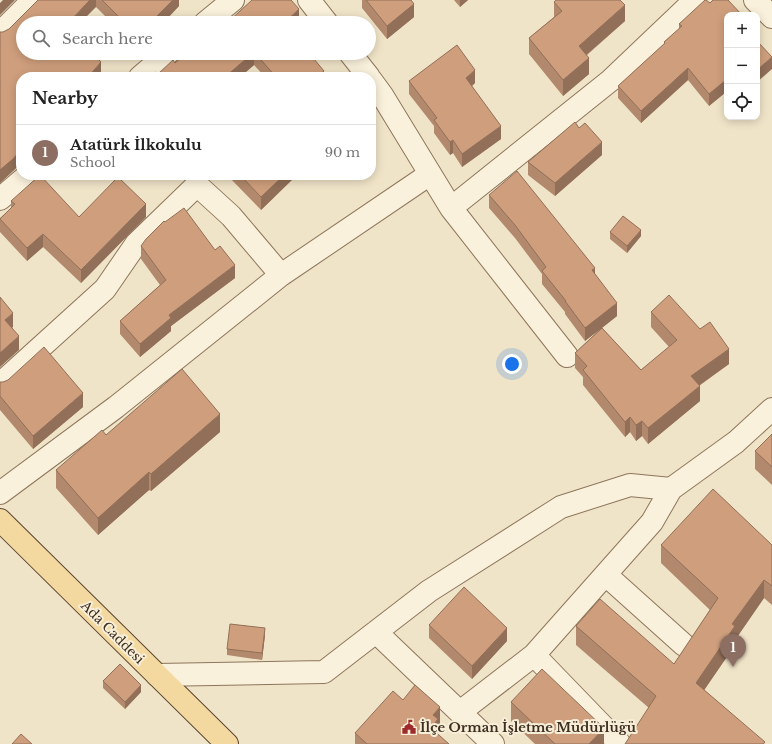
<!DOCTYPE html>
<html lang="en">
<head>
<meta charset="utf-8">
<style>
  :root { --surface:#fff; --page:#f2f2f2; --text:#222; --muted:#767676; --line:#e0e0e0; --accent:#7c3aed }
  body { margin:0; font-family:"Libre Baskerville",serif; background:var(--page); color:var(--text) }
  .controls { position:absolute; right:12px; top:12px; display:grid; overflow:hidden; border-radius:8px; box-shadow:0 2px 10px #0003 }
  .controls button { width:36px; height:36px; display:grid; place-items:center; padding:0; border:0; border-bottom:1px solid var(--line); background:var(--surface); color:var(--text); font:20px sans-serif }
  .you { position:absolute; left:512px; top:364px; width:14px; height:14px; margin:-10px; border:3px solid #fff; border-radius:50%; background:#1a73e8; box-shadow:0 0 0 6px #1a73e833 }
  .badge { display:grid; place-items:center; width:26px; height:26px; border-radius:50%; background:var(--accent); color:#fff; font-size:13px; font-weight:700 }
  .pin { position:absolute; translate:-50% -33px; filter:drop-shadow(0 1px 2px #0008) }
  .pin::after { content:''; position:absolute; top:21px; width:14px; height:12px; background:inherit; clip-path:polygon(0 0,100% 0,50% 100%) }
  .list { margin:0; padding:0; list-style:none }
  h2 { display:flex; justify-content:space-between; align-items:center; height:52px; margin:0; padding:0 16px; font-size:17px }
  h2 small { font-size:13px; font-weight:400; color:var(--muted) }
  .list li { display:grid; grid-template-columns:26px 1fr auto; gap:12px; align-items:center; box-sizing:border-box; height:56px; padding:0 16px; border-top:1px solid var(--line) }
  .list b { display:block; font-size:15px; white-space:nowrap }
  .list p { margin:0; font-size:13px; white-space:nowrap; color:var(--muted) }
  .list em { font-size:13px; font-style:normal; color:var(--muted) }
  .icon { flex:none; width:22px; height:22px; fill:none; stroke:currentColor; stroke-width:2; stroke-linecap:round; stroke-linejoin:round }
  .map { position:relative; flex:none; width:772px; height:744px; overflow:hidden }
  .search { position:absolute; background:var(--surface); box-shadow:0 2px 10px #0003; left:16px; top:16px; width:360px; height:44px; display:flex; align-items:center; gap:10px; box-sizing:border-box; padding:0 14px; border-radius:22px; color:var(--muted); font-size:15px }
  .panel { position:absolute; background:var(--surface); box-shadow:0 2px 10px #0003; left:16px; top:72px; width:360px; height:108px; border-radius:16px }
  .map>svg:first-child { display:block }
</style>
</head>
<body>
<div class="map">
<svg width="772" height="744" viewBox="0 0 772 744">
  <rect width="100%" height="100%" fill="#f0e4c8"/>
  <g fill="none" stroke-linecap="round" stroke-linejoin="round">
    <defs>
      <path id="minor" d="M 309,0 L 327,23
        M 755,0 L 772,17
        M 205,23 L 233,0
        M 0,33 L 33,0
        M 350,53 L 369,77
        M 140,77 L 168,53
        M 371,80 L 382,95 L 451,208 L 567,356
        M 0,199 L 28,175
        M 451,208 L 611,80 L 695,0
        M 0,384 L 105,289 L 136,244 L 197,185 L 231,216 L 281,275
        M 0,493 L 116,407 L 281,275 L 430,174
        M 606,575 L 684,645
        M 376,632 L 493,744
        M 534,655 L 620,744
        M 157,675 L 324,672 L 429,591 L 561,507 L 630,485 L 671,489 L 736,442 L 772,409
        M 460,712 L 534,655 L 652,522 L 671,489"/>
      <path id="major" d="M 0,520 L 227,744"/>
    </defs>
    <use href="#minor" stroke="#8d765c" stroke-width="24"/>
    <use href="#major" stroke="#5b4430" stroke-width="24"/>
    <use href="#minor" stroke="#faf1dc" stroke-width="22"/>
    <use href="#major" stroke="#f3d9a0" stroke-width="22"/>
  </g>
  <path fill="#b2896c" d="M 38,0 L 179,0 L 179,6 L 163,23 L 112,23 L 96,7 L 23,23 L 101,75 L 99,77 L 21,77 L 19,165 L 13,171 L 0,183 L 0,32 L 3,32 L 9,29 Z
    M 362,0 L 411,0 L 414,17 L 387,39 L 362,8 Z
    M 454,0 L 468,0 L 460,7 Z
    M 554,2 L 625,21 L 587,55 L 589,74 L 563,96 L 529,54 L 529,38 L 554,17 Z
    M 710,3 L 727,15 L 727,92 L 726,92 L 709,106 L 688,80 L 641,123 L 618,98 L 618,86 L 664,44 L 664,42 L 679,29 L 679,24 Z
    M 187,53 L 309,53 L 324,77 L 265,77 L 254,65 L 240,77 L 151,77 L 175,63 Z
    M 409,81 L 475,83 L 472,86 L 501,139 L 462,167 L 453,153 L 450,155 L 434,133 L 434,126 L 409,94 Z
    M 602,155 L 555,196 L 528,175 L 528,162 Z
    M 227,175 L 297,175 L 261,210 Z
    M 489,195 L 595,274 L 617,316 L 602,328 L 641,370 L 669,347 L 651,327 L 651,312 L 729,364 L 699,386 L 700,401 L 648,444 L 642,436 L 636,441 L 630,432 L 625,437 L 583,385 L 583,377 L 575,368 L 575,353 L 599,330 L 585,341 L 565,314 L 565,312 L 542,284 L 542,274 L 515,238 L 489,208 Z
    M 11,201 L 79,217 L 146,217 L 81,283 L 43,247 L 27,261 L 0,232 L 0,218 L 11,208 Z
    M 610,232 L 641,236 L 627,253 L 610,239 Z
    M 141,246 L 235,278 L 171,326 L 171,331 L 140,357 L 120,334 L 120,321 L 160,285 L 141,259 Z
    M 0,382 L 83,407 L 33,449 L 0,410 Z
    M 220,432 L 151,491 L 149,490 L 98,535 L 56,488 L 56,470 L 106,435 Z
    M 772,434 L 772,485 L 755,469 L 755,451 Z
    M 661,545 L 772,545 L 772,605 L 764,598 L 735,640 L 735,645 L 704,690 L 765,744 L 649,708 L 576,645 L 576,626 L 674,664 L 710,610 L 661,563 Z
    M 429,625 L 507,641 L 472,679 L 429,638 Z
    M 265,635 L 262,660 L 227,655 L 227,649 Z
    M 103,681 L 141,692 L 125,709 L 103,688 Z
    M 511,702 L 604,744 L 535,744 L 511,721 Z
    M 440,730 L 438,732 L 438,735 L 449,744 L 355,744 L 355,733 Z"/>
  <path fill="#916f58" d="M 3,0 L 15,0 L 0,15 L 0,3 Z
    M 90,0 L 96,0 L 96,7 L 80,23 L 68,23 Z
    M 173,0 L 179,0 L 179,6 L 163,23 L 150,23 Z
    M 460,0 L 468,0 L 460,7 Z
    M 414,4 L 414,17 L 387,39 L 387,26 Z
    M 625,5 L 625,21 L 579,61 L 579,46 Z
    M 299,9 L 299,21 L 297,23 L 284,23 Z
    M 253,53 L 254,53 L 254,65 L 240,77 L 225,77 Z
    M 772,57 L 772,69 L 757,82 L 757,70 Z
    M 589,58 L 589,74 L 563,96 L 563,80 Z
    M 101,62 L 101,75 L 99,77 L 88,77 Z
    M 688,68 L 688,80 L 641,123 L 641,111 Z
    M 475,70 L 475,83 L 466,91 L 466,78 Z
    M 324,71 L 324,77 L 319,77 L 319,75 Z
    M 726,80 L 726,92 L 709,106 L 709,94 Z
    M 501,126 L 501,139 L 462,167 L 462,154 Z
    M 453,140 L 453,153 L 450,155 L 450,142 Z
    M 602,142 L 602,155 L 555,196 L 555,183 Z
    M 21,143 L 21,156 L 19,158 L 19,165 L 13,171 L 0,183 L 0,170 L 16,148 Z
    M 284,175 L 297,175 L 261,210 L 261,197 Z
    M 146,204 L 146,217 L 81,283 L 81,270 Z
    M 641,230 L 641,236 L 627,253 L 627,246 Z
    M 43,234 L 43,247 L 27,261 L 27,248 Z
    M 235,265 L 235,278 L 171,326 L 171,331 L 140,357 L 140,344 L 169,315 Z
    M 595,268 L 595,281 L 592,270 Z
    M 617,303 L 617,316 L 585,341 L 585,328 Z
    M 13,313 L 13,327 L 5,334 L 5,320 Z
    M 19,336 L 19,350 L 0,367 L 0,353 Z
    M 729,349 L 729,364 L 691,391 L 691,376 Z
    M 700,386 L 700,401 L 648,444 L 648,428 Z
    M 83,393 L 83,407 L 33,449 L 33,436 Z
    M 220,414 L 220,432 L 151,491 L 151,474 Z
    M 630,417 L 630,432 L 625,437 L 625,422 Z
    M 642,421 L 642,436 L 636,441 L 636,425 Z
    M 149,472 L 149,490 L 98,535 L 98,518 Z
    M 764,580 L 764,598 L 735,640 L 735,645 L 696,702 L 696,683 L 732,624 Z
    M 265,628 L 265,635 L 262,660 L 262,653 Z
    M 507,628 L 507,641 L 472,679 L 472,666 Z
    M 141,685 L 141,692 L 125,709 L 125,702 Z
    M 440,707 L 440,730 L 438,732 L 438,742 L 431,728 L 433,715 Z
    M 604,728 L 604,744 L 589,744 Z"/>
  <path fill="#cf9f7d" stroke="#916f58" d="M 38,0 L 90,0 L 68,23 L 23,23 L 23,53 L 92,53 L 101,62 L 88,77 L 72,77 L 71,76 L 71,77 L 21,77 L 21,143 L 16,148 L 19,152 L 13,159 L 0,170 L 0,32 L 3,32 L 9,29 Z
    M 102,0 L 173,0 L 150,23 L 125,23 Z
    M 252,0 L 291,0 L 299,9 L 284,23 L 227,23 Z
    M 366,0 L 411,0 L 414,4 L 387,26 Z
    M 556,0 L 620,0 L 625,5 L 579,46 L 589,58 L 563,80 L 529,38 L 562,11 L 554,2 Z
    M 705,0 L 706,0 L 710,3 L 713,0 L 728,0 L 742,15 L 727,15 L 727,80 L 726,80 L 709,94 L 688,68 L 641,111 L 618,86 L 665,43 L 664,42 L 682,26 L 679,24 Z
    M 757,41 L 772,57 L 757,70 Z
    M 457,45 L 475,70 L 466,78 L 501,126 L 462,154 L 453,140 L 450,142 L 434,120 L 437,118 L 409,81 Z
    M 187,53 L 253,53 L 225,77 L 151,77 L 155,72 L 158,74 L 173,60 L 175,63 Z
    M 255,53 L 309,53 L 324,71 L 319,75 L 320,77 L 276,77 Z
    M 575,122 L 579,128 L 585,123 L 602,142 L 555,183 L 528,162 Z
    M 517,171 L 595,268 L 592,270 L 617,303 L 585,328 L 565,301 L 566,301 L 542,271 L 546,267 L 515,225 L 489,195 Z
    M 40,175 L 79,217 L 118,177 L 146,204 L 81,270 L 43,234 L 27,248 L 0,219 L 15,204 L 11,201 Z
    M 240,175 L 284,175 L 261,197 Z
    M 184,208 L 215,250 L 220,246 L 235,265 L 169,315 L 171,318 L 140,344 L 120,321 L 166,280 L 141,246 L 146,239 L 164,221 L 165,222 Z
    M 623,216 L 641,230 L 627,246 L 610,232 Z
    M 669,295 L 700,329 L 710,322 L 729,349 L 691,376 L 700,386 L 648,428 L 642,421 L 636,425 L 630,417 L 625,422 L 583,370 L 587,366 L 575,353 L 602,328 L 641,370 L 677,340 L 651,312 Z
    M 0,297 L 13,313 L 5,320 L 19,336 L 0,353 Z
    M 44,347 L 83,393 L 33,436 L 0,396 L 0,382 L 3,382 L 8,380 Z
    M 182,369 L 220,414 L 151,474 L 149,472 L 98,518 L 56,470 L 102,430 L 106,435 Z
    M 772,434 L 772,467 L 755,451 Z
    M 713,489 L 772,545 L 772,586 L 764,580 L 732,624 L 735,626 L 696,683 L 765,742 L 763,744 L 625,744 L 656,696 L 576,626 L 600,599 L 674,664 L 718,598 L 661,545 Z
    M 464,587 L 507,628 L 472,666 L 429,625 Z
    M 230,624 L 265,628 L 262,653 L 227,649 Z
    M 120,664 L 141,685 L 125,702 L 103,681 Z
    M 542,669 L 604,728 L 589,744 L 555,744 L 511,702 Z
    M 415,685 L 440,707 L 433,715 L 438,719 L 431,728 L 449,744 L 367,744 L 355,733 L 393,691 L 403,700 Z
    M 21,734 L 32,744 L 12,744 Z"/>
  <defs>
    <symbol id="civic-bare" viewBox="-9 -9 18 18"><path d="M-.6-6.5H3V-4.5H.6V-3L4-1V1h2V6H-6V1h2V-1L-.6-3ZM-1.2 2.5V6h2.4V2.5Z" fill="#9e2a2b" stroke="#f7eed8" stroke-width="2.5" paint-order="stroke"/></symbol>
  </defs>
  <g fill-rule="evenodd">
    <use href="#civic-bare" x="399" y="717" width="20" height="20"/>
  </g>
  <g text-anchor="middle" stroke-width="4" stroke-linejoin="round" paint-order="stroke">
    <g font-size="13" fill="#3d2e20" stroke="#f7eed8">
      <text transform="translate(113 632) rotate(45)" y="5">Ada Caddesi</text>
    </g>
    <g font-size="13" font-weight="bold" fill="#3d2e20" stroke="#f7eed8" text-anchor="start">
      <text x="420" y="732">İlçe Orman İşletme Müdürlüğü</text>
    </g>
  </g>
</svg>
<div class="controls">
<button>+</button>
<button>−</button>
<button><svg class="icon" aria-label="locate" viewBox="0 0 24 24"><circle cx="12" cy="12" r="6"/><path d="M12 2v4M12 18v4M2 12h4M18 12h4"/></svg></button>
</div>
<div class="you"></div>
<div class="pin badge" style="left:733px;top:667px;background:#8d6e63">1</div>
<div class="search"><svg class="icon" aria-label="search" viewBox="0 0 24 24"><circle cx="10" cy="10" r="6"/><path d="M15 15l6 6"/></svg>Search here</div>
<section class="panel">
<h2>Nearby<small></small></h2>
<ul class="list">
<li><span class="badge" style="background:#8d6e63">1</span><div><b>Atatürk İlkokulu</b><p>School</p></div><em>90 m</em></li>
</ul>
</section>
</div>
</body>
</html>
